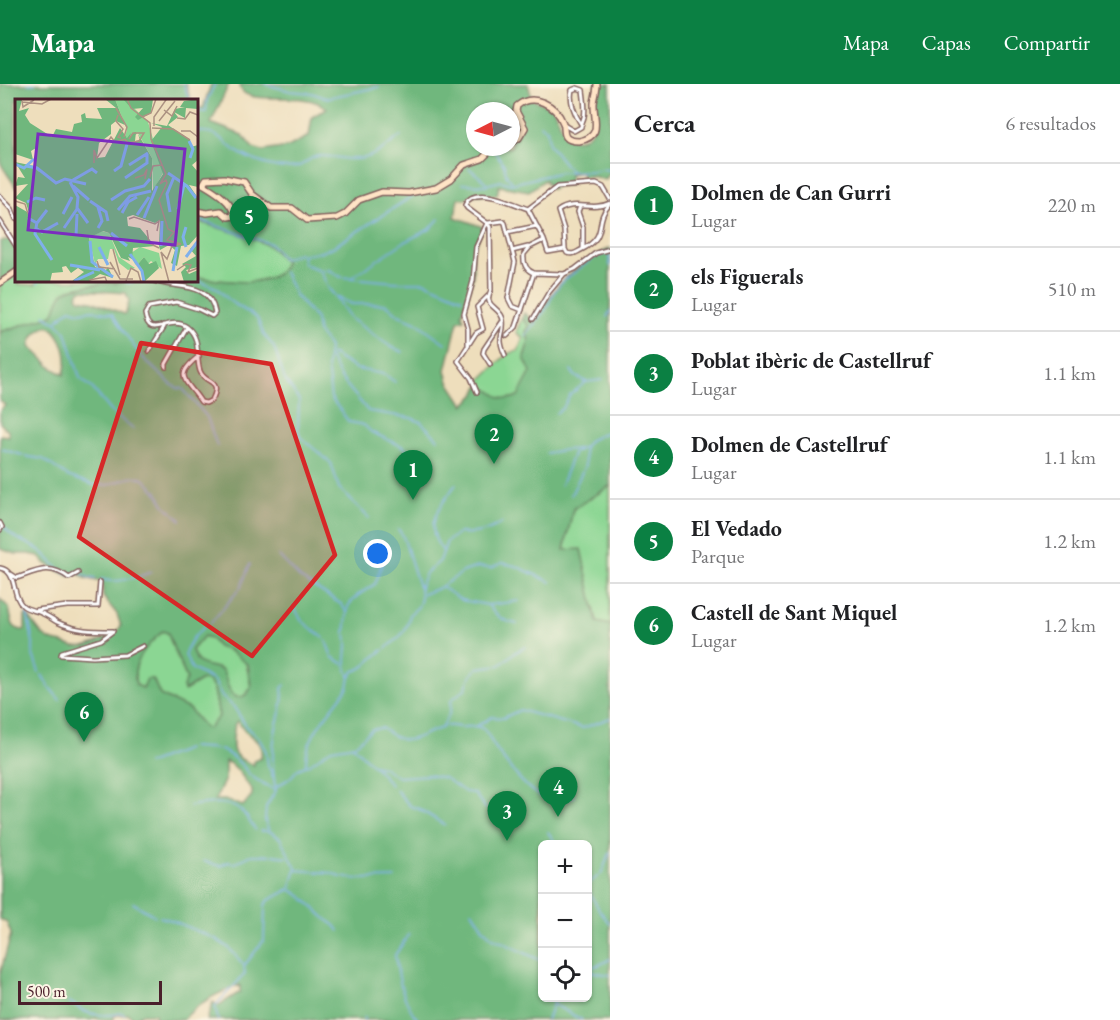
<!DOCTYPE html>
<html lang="es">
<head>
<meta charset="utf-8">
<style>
  :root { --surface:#fff; --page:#f2f2f2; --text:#202124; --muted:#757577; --line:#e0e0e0; --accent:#0b8043 }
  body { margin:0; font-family:"EB Garamond",serif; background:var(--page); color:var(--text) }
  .controls { position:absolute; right:18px; bottom:18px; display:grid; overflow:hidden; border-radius:9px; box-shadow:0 2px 4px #0004 }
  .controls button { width:54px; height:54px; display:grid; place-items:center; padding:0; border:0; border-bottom:2px solid var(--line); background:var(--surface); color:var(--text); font:30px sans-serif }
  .compass { position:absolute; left:466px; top:18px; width:54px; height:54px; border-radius:50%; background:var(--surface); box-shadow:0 2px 4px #0004; rotate:264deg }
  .scale { position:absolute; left:18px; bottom:15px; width:144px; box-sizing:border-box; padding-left:6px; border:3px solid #4a1f2b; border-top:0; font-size:16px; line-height:21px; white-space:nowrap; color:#4a1f2b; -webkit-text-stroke:4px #fcf5e5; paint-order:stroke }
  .you { position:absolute; left:378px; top:470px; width:21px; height:21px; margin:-15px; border:4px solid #fff; border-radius:50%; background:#1a73e8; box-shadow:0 0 0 9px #1a73e833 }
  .badge { display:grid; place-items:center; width:39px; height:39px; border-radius:50%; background:var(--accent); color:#fff; font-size:20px; font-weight:700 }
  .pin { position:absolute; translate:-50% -50px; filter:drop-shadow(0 2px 3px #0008) }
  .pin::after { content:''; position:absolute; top:32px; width:21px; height:18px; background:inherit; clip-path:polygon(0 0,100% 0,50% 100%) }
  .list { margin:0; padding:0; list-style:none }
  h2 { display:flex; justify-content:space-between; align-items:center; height:78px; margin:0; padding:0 24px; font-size:26px }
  h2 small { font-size:20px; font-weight:400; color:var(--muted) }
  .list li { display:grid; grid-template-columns:39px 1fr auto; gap:18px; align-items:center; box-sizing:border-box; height:84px; padding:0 24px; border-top:2px solid var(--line) }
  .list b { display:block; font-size:22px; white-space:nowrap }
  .list p { margin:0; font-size:20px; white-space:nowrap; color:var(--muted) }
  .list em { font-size:20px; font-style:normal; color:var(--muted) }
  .icon { flex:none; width:33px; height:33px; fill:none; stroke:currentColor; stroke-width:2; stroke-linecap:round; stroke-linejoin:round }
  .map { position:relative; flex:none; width:610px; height:936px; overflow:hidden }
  header { display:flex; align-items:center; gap:36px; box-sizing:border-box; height:84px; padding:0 30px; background:var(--accent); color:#fff }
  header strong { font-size:28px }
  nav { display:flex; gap:33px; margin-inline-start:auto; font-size:21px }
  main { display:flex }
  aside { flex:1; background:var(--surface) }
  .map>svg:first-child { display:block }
</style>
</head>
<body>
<header>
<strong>Mapa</strong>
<nav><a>Mapa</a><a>Capas</a><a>Compartir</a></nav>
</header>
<main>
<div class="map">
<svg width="610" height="936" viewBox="0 0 610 936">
  <rect width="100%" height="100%" fill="#fcf5e5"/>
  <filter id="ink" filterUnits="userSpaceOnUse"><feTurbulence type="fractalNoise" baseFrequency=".0167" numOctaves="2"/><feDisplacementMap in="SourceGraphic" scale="12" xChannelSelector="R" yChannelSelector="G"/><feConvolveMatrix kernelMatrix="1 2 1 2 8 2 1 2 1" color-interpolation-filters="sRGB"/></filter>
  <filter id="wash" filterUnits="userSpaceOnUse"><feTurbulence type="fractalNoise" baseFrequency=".008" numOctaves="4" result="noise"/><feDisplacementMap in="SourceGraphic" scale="24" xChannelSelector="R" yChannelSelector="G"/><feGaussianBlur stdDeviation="1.35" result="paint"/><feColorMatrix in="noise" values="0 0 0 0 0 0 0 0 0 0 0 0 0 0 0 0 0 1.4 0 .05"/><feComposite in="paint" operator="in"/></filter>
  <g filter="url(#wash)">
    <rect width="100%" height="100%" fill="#eedebc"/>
    <path fill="#8bd693" stroke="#6a7a5f" stroke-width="1.5" d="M 196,137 L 250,153 L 271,163 L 285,178 C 278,208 220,196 197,193 Z
      M 16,189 L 16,196 L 20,197 L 18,200 L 35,201 L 37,196 L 128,197 C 112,201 74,199 63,209 C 59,214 56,225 53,231 L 0,248 L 0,200 Z
      M 522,234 L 529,242 L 526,248 L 529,258 L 524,272 C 526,277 529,281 531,285 C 533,293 522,311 515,314 C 511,315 504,315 500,314 C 492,312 488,304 480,302 L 480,296 L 507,270 L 518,267 L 523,254 L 516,248 Z
      M 610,402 L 610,541 L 597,538 L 581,466 L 564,467 L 573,425 Z
      M 163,547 L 168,549 C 173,565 180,579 187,595 L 183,603 L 186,606 L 202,596 L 208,597 L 214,605 L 219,632 L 209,645 L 205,644 L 189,625 L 160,611 L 153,595 L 147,595 L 143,604 L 136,601 C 130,578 147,561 163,547 Z
      M 204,552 L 211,555 L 217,562 L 233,569 L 246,579 L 251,603 C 249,607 247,611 242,613 C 229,617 226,592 220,585 C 206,580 197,585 192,566 Z"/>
    <path fill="#70b77d" stroke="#5d6b54" stroke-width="1.5" fill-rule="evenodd" d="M 0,0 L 186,0 L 190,16 L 16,16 L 16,105 C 13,96 6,90 1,80 Z
      M 211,0 L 229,0 L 211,39 L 242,51 L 253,64 L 263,67 L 288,63 L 309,52 L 312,33 L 327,24 C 305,6 257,21 243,8 C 241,6 240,3 239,0 L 528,0 L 532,15 L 553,24 C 559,36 566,62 583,54 C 589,51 594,46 595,39 C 597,27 595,12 596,0 L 610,0 L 610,89 L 605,96 L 592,92 L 582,93 L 581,88 L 570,90 L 570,101 L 558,102 L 551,105 L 545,96 L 529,107 L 499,102 L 497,111 L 473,111 L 465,115 L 458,114 L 455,133 L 483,143 L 473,167 L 473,193 L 462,230 L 464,235 L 458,237 L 446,286 L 449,298 L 464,321 L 475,311 L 479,302 C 496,305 497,321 518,312 L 531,288 L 524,274 L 529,256 L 526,248 L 529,242 L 522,234 L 524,229 L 534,237 C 556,199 571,184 610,164 L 610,402 L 573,425 L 564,466 L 581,465 L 597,538 L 610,541 L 610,936 L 207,936 L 213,918 L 218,922 L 240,908 L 240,901 C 217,909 199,918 183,936 L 148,936 L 156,933 L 155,930 L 142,930 L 134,935 L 128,930 L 114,932 L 114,936 L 100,936 L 96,934 L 91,936 L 0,936 L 0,890 L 11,850 L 7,839 L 0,835 L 0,515 L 9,524 C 12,536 10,546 25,546 L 25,532 L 27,530 C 35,541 40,552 53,557 C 56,558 60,558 63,559 C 78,566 87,564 102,556 C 110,552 117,549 121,542 L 117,530 L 103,513 L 102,498 L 85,494 L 79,490 L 69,492 L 46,480 L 39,472 L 29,470 L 16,470 L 0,465 L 0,351 L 9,352 L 8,347 L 0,339 L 0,327 L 5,321 L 0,317 L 0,248 L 53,231 C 56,225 58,214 63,209 C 75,197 175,197 196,196 L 197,193 C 219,196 279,208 285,177 L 271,163 L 250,153 L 197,137 L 197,24 L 203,24 ZM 475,27 L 511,27 L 511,63 L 475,63 ZM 81,206 L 126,209 L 129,217 L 126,228 L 124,230 L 92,217 L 79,215 L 77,211 ZM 48,242 C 59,247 66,264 66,276 C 67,281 64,286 64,291 L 51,283 L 30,262 C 32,251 37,246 48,242 ZM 163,547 L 168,549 C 173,565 180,579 187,595 L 183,603 L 184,607 L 202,596 L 208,597 L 214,605 L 219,632 L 209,644 L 205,644 L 189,625 L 160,611 L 153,595 L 147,595 L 143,604 L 136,601 C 130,578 147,561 163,547 ZM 204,552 L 210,554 L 218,563 L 230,567 L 248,581 L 251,603 C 249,607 247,612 241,613 C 228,616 227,593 222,586 C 207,579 198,586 192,566 ZM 237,637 C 240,640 243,646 247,649 C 256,656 263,660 261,674 L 254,677 L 254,681 C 231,673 231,667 234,646 C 236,637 232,645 237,637 ZM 225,677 C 238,682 243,695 252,706 L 252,711 L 243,722 L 225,716 L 215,716 L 225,695 ZM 542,760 L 588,760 L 588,914 L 542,914 Z
      M 10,155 L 16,167 L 16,189 L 0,200 L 0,157 Z"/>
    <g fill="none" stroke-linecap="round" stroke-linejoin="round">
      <path stroke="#7fb0eb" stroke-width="1.5" d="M 28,0 L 35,0
        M 184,0 L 189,16
        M 265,0 L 290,7 L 312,9 L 326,14 L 379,3
        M 196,27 L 206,28 L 207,16 L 215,0
        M 540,41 L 547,45 L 549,60 L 571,88
        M 196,48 C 220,45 223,61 241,70 C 256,78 282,88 299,82 C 306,80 310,72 319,72 C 331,71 344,76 356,75 C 373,75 388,61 401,52
        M 495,68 L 504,81 L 507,92 L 512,98
        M 469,84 L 488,100
        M 462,100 L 485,101 L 501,97 L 511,100 L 561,88 L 592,87 L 602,85 L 610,86
        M 196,135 L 271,160 L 283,175 L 299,169 L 302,171 L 304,180 L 320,186 L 329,186 L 341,193 L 396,198 L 424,198 L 462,214
        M 303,171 L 321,168 L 333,163 L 414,111
        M 609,171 L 610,182
        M 320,186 L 329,205 L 336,213 L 352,220 L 384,220 L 389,222 L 399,231 L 416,238 L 445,259
        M 284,188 L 295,211 L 316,235 L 318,248 L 329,263 L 327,282 L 331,314 L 349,338 L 364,341 L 371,348 L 404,363 L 426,384
        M 352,193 L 404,158 L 430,145 L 439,135
        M 122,196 L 128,199 L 140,196
        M 182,196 L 195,197
        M 196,196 L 217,204 L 230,217 L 257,234 L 264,251 L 274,263 L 285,296 L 299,316 L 298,345 L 300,353 L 331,379 L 339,404 L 369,434
        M 38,200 L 38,196
        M 336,213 L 350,234 L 391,263 L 403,268
        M 44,231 L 56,238 L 66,248 L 80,294 L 93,305 L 111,327 L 133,345
        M 607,233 L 610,227
        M 56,238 L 67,227 L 71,225 L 80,228 L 92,226 L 112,230 C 130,255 135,269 160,290 C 167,296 173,305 183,305 L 207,333 L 217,362
        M 525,252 L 546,225 L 554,208 L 563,197 L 595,173 L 610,168
        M 331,270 L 356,285 L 384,290 L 395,298
        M 330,273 L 340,293 L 368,327 L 411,334 L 421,338 L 438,355
        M 571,286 L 575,292 L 586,298
        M 556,329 L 563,324 L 570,311 L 586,298 L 602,296
        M 2,365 L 29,373 L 43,375 L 67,392 L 94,401 L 107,401 L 129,394 L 136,393 L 144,395 L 156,407 L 165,422 L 181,436
        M 546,369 L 564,366 L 578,365
        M 561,401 L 573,370 L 576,367 L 584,363
        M 571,411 L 585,382 L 584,363 L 590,356 L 610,346
        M 4,443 C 13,455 24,457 36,464 C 49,470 58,493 76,489
        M 398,445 L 403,452 L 419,503
        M 443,467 C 421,441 441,422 456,400
        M 278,471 L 300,494 L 341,520 L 346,527
        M 80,488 L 89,494 L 96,495
        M 101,495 C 115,500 137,494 151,488
        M 442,503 L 461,516 L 488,521 C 498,533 502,537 517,540
        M 423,510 L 439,504 L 463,488 L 477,483 L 491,484 L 502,479 L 516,482 L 551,498
        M 488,521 L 519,517
        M 294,523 L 302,537 L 324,554
        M 27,528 L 33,559 L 33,571 L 39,588
        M 210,540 L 241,503 L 250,480
        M 205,542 L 193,554 L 186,566 L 185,571 L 192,585 L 214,597 L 222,613 L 234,623 L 248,645 L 258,653 L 266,667 L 268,681 L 273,693
        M 345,549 L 348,522 L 358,511 L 375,500 L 384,475
        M 346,551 C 350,566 341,578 350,593
        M 326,557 L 332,573 L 344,580
        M 386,564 C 399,555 408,546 410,530 L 418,523 L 421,515 L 420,502 L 426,489 L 440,477 L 447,457 L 459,449 C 476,451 487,447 502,439
        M 42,591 L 49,603 L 60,616
        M 446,642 C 452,641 454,642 459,643 C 467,644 474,640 482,644 C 489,649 490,657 495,663 C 507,681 536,722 561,717 C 565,716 570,714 574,712
        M 477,642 L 492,633 L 503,634 L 520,626 L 583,644 L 610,634
        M 352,661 L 381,689 L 391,701
        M 191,663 C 218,664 222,663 242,681 C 245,684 247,689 251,692 C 259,698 268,701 276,707
        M 147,680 L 187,665
        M 374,681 L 383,683 L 398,693 L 429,691 L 445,694 L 465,708 L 474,709 L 486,725
        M 306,682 C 304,651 332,627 348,603 L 350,593 L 354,587 C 364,586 373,572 383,566
        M 276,703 L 290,694 L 298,685 L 310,680 L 331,665 L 355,661 L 372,645 L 382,644 C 410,667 414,651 442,644 L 450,628 L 451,616 L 465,605 L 470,593 L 477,584 L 500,581 L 514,569 L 525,563
        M 396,706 L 410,722 L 419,725 L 445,741
        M 190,722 C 208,719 233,715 245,731 C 250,736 251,742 256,746
        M 260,747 L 269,747
        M 548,748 L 556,760
        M 273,771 L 287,773
        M 203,777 L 220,782 L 228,778 L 235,779 L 251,771 L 270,771
        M 296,786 L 332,789 L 340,793 L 358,795 L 395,794
        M 588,800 L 601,790 L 610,768
        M 291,806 C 306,813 313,824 325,834 C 332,841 333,837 339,847
        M 588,806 L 600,827 L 610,840
        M 133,819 L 155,832
        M 472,827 L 484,846 L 493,854 L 542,877
        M 160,833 L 171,836 L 211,853
        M 409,850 L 395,871 C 399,896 402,916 418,936
        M 214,854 L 228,863 L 244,881
        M 588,884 L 599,881 L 610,875
        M 588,887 L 610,891
        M 69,918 C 75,920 77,923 82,926 C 93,932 111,932 122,929 L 125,931
        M 553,920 L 582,936
        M 364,933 L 364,936
        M 218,936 L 215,922 L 245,890 L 244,882 L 264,856 L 265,821 L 269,816 L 290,805 L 296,784 L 280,754 L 269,747 L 265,738 L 266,723 L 276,706 C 272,691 272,665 275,650 C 277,634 285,620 282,604 L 285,601
        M 547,936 L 555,914"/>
    </g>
  </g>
  <g filter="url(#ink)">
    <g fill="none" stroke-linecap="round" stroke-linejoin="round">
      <defs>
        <path id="minor" d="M 564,41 L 574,47 L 581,43 C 581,40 583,37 584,33 C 586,26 584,14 583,6 L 577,4 L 572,6 C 569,17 575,31 581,40
          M 0,112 L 12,125 L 16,135
          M 580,122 L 578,128 L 583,143 L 583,164
          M 528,125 L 557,103 L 596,100 L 603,103 L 610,115
          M 528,125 L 544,156 L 548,168 L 565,165
          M 0,137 L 16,162
          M 487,139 L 490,143 L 491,206 C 482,224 501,222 503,236 C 505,252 496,251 505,271
          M 487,139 L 467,124 L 465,121 C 474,100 514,120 528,125
          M 488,139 L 503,137 L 505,139 L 515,178 L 508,214 L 512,222 L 522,226
          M 507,148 L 537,142
          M 565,165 L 564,146 L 558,127 C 575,115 591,128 610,119
          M 565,165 L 567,169 C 573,171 575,169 581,166 C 610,151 593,139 609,121
          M 512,167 L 528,163
          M 534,189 L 564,190 L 575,185 L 596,169 L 610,165
          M 534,189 C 525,186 523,179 524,170 L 530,163 L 544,156
          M 151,196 C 173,206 210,195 215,229 L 212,232 L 198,225 L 176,218 L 149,223 L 145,230 C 149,258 169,230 187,243 C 202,255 195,272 200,287 C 205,301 223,294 212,316 L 206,319 L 201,318 C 187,296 172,293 199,272
          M 533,235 L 549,208 L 564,190
          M 507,252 L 516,243 L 534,189
          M 468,262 L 468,245 L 464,230 L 473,197 L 476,163 L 487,139
          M 149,267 L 164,243 L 163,241
          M 490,280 L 483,269 L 484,265 L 502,238
          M 166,283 L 166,280 L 187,243
          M 477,308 L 471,294 L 458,277 L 476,249 L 483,245 L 477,223 L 488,212
          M 0,439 L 2,443 L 0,446
          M 0,484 C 18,487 11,512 23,522 C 28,526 35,526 41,529 C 47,531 52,535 57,538 C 76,547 93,547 113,547 L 101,556 L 62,568 L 61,571 L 93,573 L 125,571 L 143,562
          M 11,490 L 17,494 C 37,487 50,479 69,494 L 78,489
          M 37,526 L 67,522 L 98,522 L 100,498"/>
        <path id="secondary" d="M 511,59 L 519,54 L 525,44 L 516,27 L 517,22 C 533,8 556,21 563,39 C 565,43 563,49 566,53 C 569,57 575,57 579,57 C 604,53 593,34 594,19 C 595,12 597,7 597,0
          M 196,127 L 207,129 L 221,127 L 228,133 L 234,132 C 233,118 215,107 203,100 L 206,95 L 224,94 L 244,98 L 252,110 L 271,124 L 292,124 L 307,136 L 337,134 L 345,130 L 359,116 L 382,108 L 409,109 L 436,104 L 451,95 L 464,81 L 482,75 L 492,65 L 498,63
          M 0,199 L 16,188"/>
      </defs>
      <use href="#minor" stroke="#83625e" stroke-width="6"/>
      <use href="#secondary" stroke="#83625e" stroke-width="8"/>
      <use href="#minor" stroke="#fff" stroke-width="3"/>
      <use href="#secondary" stroke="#ffe4c6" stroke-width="5"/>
    </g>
  </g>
  <path fill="#d62828" fill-opacity="0.2" stroke="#d62828" stroke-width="4.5" stroke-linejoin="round" d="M 141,259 L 271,280 L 335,471 L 252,572 L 79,453 Z"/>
  <g transform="translate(15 15)">
    <rect width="183" height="183" fill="#eedebc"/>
    <path d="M 100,0 L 111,1 L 133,23 L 148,74 L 138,92 L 137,59 L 123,34 L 114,41 L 110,37 L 112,31 ZM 87,132 L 94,134 L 104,158 L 120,169 L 113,171 L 104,164 L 99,150 L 95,150 L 93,160 L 83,160 L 80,165 L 74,139 ZM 125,148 L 144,154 L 147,170 L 136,162 L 133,165 L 129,158 L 123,165 L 125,169 L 120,165 L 116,154 Z" fill="#8bd693"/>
    <path d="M 0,0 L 7,1 L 4,12 L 14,9 L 10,16 L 15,24 L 37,38 L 41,30 L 57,33 L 59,25 L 67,23 L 66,16 L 70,14 L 71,19 L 87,20 L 82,9 L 101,9 L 90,0 L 100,0 L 110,26 L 101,22 L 96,26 L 96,35 L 84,44 L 82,59 L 90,58 L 105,29 L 112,39 L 116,34 L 114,40 L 118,34 L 121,33 L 120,42 L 125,41 L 123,35 L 137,59 L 137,92 L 148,75 L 136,42 L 147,28 L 136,24 L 152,27 L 160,10 L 170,8 L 165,8 L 169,2 L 183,0 L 183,10 L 171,9 L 170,19 L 159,13 L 163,18 L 153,26 L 175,41 L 176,48 L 183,46 L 183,61 L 177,66 L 183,73 L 183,88 L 174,86 L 183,99 L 183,136 L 174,146 L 166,147 L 162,167 L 156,164 L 160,151 L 154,146 L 145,151 L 144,147 L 145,121 L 140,124 L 118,116 L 112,118 L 113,127 L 125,129 L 140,147 L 118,149 L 117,160 L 113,158 L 115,162 L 106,159 L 94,134 L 88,132 L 74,139 L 80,168 L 91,171 L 93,168 L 98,179 L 85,175 L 73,183 L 56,183 L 69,173 L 63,169 L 56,174 L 51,167 L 47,168 L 48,173 L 37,174 L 35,183 L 0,183 L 0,106 L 14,114 L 11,104 L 0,99 L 13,85 L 0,87 L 3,78 L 10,79 L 0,63 L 19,67 L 24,73 L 19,63 L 21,49 L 16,52 L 18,61 L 0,55 ZM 108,0 L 138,0 L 136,14 L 123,21 L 120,18 L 128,9 L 117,10 ZM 183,142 L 183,168 L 171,171 L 174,175 L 183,171 L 183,179 L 182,183 L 169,183 L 166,173 L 171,168 L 167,165 L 181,157 L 175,150 ZM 129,158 L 134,165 L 141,162 L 144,169 L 130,182 L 123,165 Z" fill="#70b77d"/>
    <path fill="none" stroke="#7fb0eb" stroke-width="3" d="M 174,42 L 178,50 L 175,59M 0,65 L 9,69 L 19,60M 114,66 L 133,54M 11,67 L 22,69 L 41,84 L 50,80 L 71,85M 99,72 L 106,67 L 112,45M 153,74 L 172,87 L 181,99M 110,79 L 132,64 L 132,55M 58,81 L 77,70 L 82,74M 55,83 L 63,98 L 62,109 L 73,124M 58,87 L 74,101M 96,101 L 110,92 L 129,87 L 135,80M 75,102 L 91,113 L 93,122M 12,103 L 21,99 L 30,101M 163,110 L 169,86M 103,111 L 115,97 L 136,92M 155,113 L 152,95 L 159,78M 107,114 L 113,103 L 122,98M 48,115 L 57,98M 122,116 L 134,98M 13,119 L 22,124 L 32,111M 129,119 L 142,87M 22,123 L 20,135 L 37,161M 171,128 L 168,138 L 171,148M 49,129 L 62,110M 83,129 L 87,122 L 83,108M 22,130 L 27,133 L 43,124M 96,134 L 112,147M 61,137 L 62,115M 75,142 L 77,163 L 98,178M 146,147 L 147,122M 84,148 L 93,166M 115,155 L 127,172 L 129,183M 171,158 L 183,142M 55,166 L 85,171M 158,172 L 162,148M 59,182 L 79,173"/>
    <path fill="none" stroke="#ac9282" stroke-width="1.5" d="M 112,0 L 116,9 L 135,24 L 136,40 L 151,75 L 145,85 L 151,81 L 152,84 L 144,101 L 153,130 L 159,133 L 152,141 L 166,145 L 157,147 L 152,160 L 146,153 L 154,183M 7,2 L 8,8 L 19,1M 7,3 L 27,5 L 36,0M 101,9 L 112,28 L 109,38M 149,11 L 157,17 L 162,7M 103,16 L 101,22 L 108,30 L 103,38 L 106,39M 127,18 L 136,14 L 141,0M 162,19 L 170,20 L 175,13 L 183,16M 144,22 L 160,2M 139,27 L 139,18 L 151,1 L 148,0M 137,29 L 158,30 L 175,41M 166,32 L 175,32 L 183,38M 79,64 L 79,51 L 82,59 L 96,38 L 100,43 L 110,40 L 113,44 L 124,42 L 129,34 L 118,34 L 114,40M 135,78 L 138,67 L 147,66M 120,79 L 129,76 L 132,70 L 130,80M 0,102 L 10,105 L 13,115M 114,120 L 119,118 L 140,125 L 144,122 L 142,132M 132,131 L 134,144 L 144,149M 98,150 L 105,176M 82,162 L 84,168 L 100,170M 95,163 L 105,180 L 118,180M 162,171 L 171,165 L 176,166 L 173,173 L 183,169M 74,181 L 90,178 L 92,183M 111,182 L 116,169 L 123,173 L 126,183"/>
    <path fill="#7b2cbf" fill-opacity="0.15" stroke="#7b2cbf" stroke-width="3" d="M 23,35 L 170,50 L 160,146 L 13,131 Z"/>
    <rect width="183" height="183" fill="none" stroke="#4a1f2b" stroke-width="3"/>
  </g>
</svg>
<div class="controls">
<button>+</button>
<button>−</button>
<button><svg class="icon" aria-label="locate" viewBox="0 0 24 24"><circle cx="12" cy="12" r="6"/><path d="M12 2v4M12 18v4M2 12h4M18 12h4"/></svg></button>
</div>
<svg class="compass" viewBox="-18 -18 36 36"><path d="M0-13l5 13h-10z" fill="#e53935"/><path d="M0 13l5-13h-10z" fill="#757577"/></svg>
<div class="scale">500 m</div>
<div class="you"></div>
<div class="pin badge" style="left:413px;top:416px">1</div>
<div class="pin badge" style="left:494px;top:380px">2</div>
<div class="pin badge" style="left:507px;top:757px">3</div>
<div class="pin badge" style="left:558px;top:733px">4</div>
<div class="pin badge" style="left:249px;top:162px">5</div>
<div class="pin badge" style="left:84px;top:658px">6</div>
</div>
<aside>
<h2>Cerca<small>6 resultados</small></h2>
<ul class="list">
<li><span class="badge">1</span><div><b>Dolmen de Can Gurri</b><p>Lugar</p></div><em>220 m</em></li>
<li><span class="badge">2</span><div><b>els Figuerals</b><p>Lugar</p></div><em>510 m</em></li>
<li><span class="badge">3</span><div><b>Poblat ibèric de Castellruf</b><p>Lugar</p></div><em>1.1 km</em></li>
<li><span class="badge">4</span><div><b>Dolmen de Castellruf</b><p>Lugar</p></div><em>1.1 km</em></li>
<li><span class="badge">5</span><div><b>El Vedado</b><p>Parque</p></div><em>1.2 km</em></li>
<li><span class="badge">6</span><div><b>Castell de Sant Miquel</b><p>Lugar</p></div><em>1.2 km</em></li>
</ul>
</aside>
</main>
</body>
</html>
